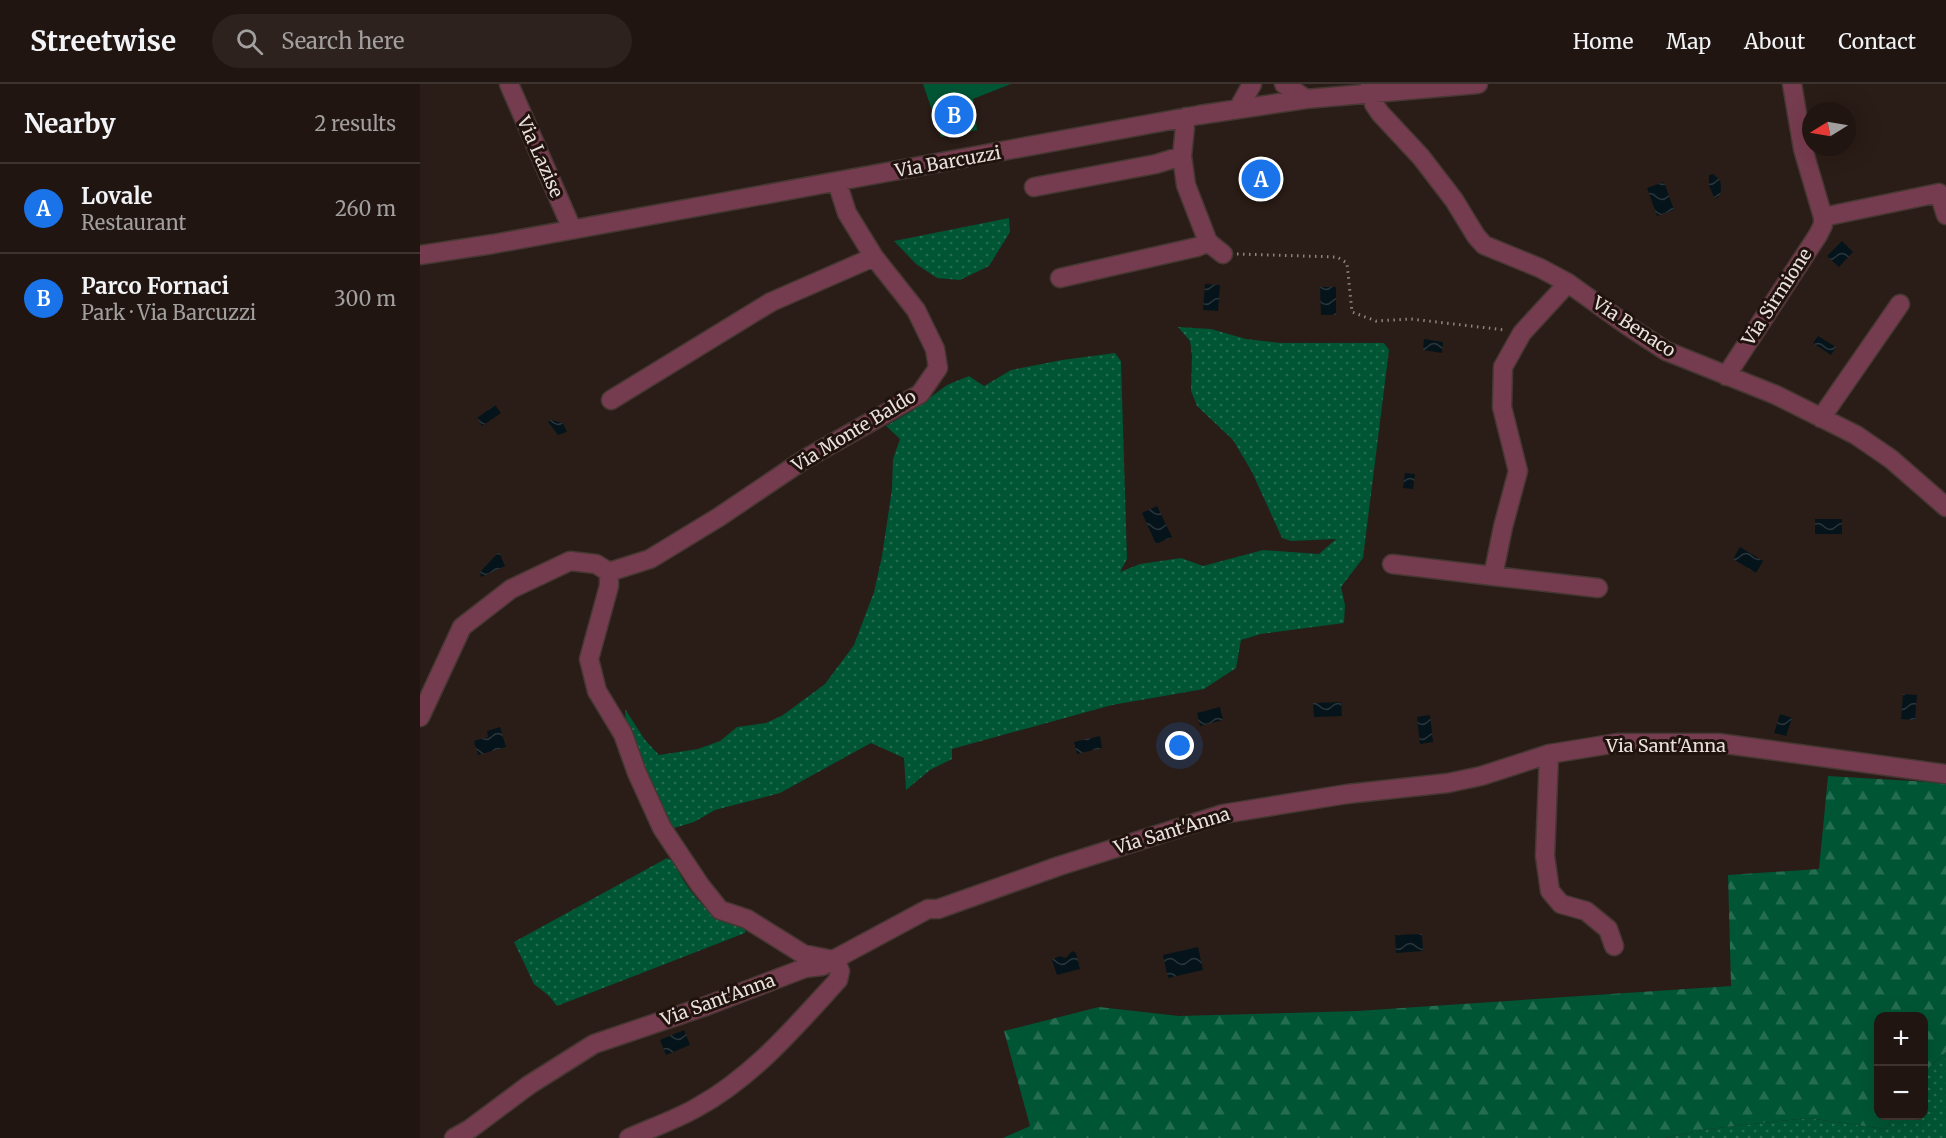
<!DOCTYPE html>
<html lang="en">
<head>
<meta charset="utf-8">
<style>
  :root { --surface:#201510; --page:#2d221e; --text:#f1f3f6; --muted:#a29f9f; --line:#3d3430; --accent:#1a73e8 }
  body { margin:0; font-family:Merriweather,serif; background:var(--page); color:var(--text) }
  .controls { position:absolute; right:18px; bottom:18px; display:grid; overflow:hidden; border-radius:12px; box-shadow:0 6px 24px #0002 }
  .controls button { width:54px; height:54px; display:grid; place-items:center; padding:0; border:0; border-bottom:2px solid var(--line); background:var(--surface); color:var(--text); font:30px sans-serif }
  .compass { position:absolute; left:1382px; top:18px; width:54px; height:54px; border-radius:50%; background:var(--surface); box-shadow:0 6px 24px #0002; rotate:259deg }
  .you { position:absolute; left:760px; top:662px; width:21px; height:21px; margin:-15px; border:4px solid #fff; border-radius:50%; background:#1a73e8; box-shadow:0 0 0 9px #1a73e833 }
  .badge { display:grid; place-items:center; width:39px; height:39px; border-radius:50%; background:var(--accent); color:#fff; font-size:20px; font-weight:700 }
  .pin { position:absolute; translate:-50% -50%; border:3px solid #fff; box-shadow:0 2px 6px #0006 }
  .list { margin:0; padding:0; list-style:none }
  h2 { display:flex; justify-content:space-between; align-items:center; height:78px; margin:0; padding:0 24px; font-size:26px }
  h2 small { font-size:20px; font-weight:400; color:var(--muted) }
  .list li { display:grid; grid-template-columns:39px 1fr auto; gap:18px; align-items:center; box-sizing:border-box; height:90px; padding:0 24px; border-top:2px solid var(--line) }
  .list b { display:block; font-size:22px; white-space:nowrap }
  .list p { margin:0; font-size:20px; white-space:nowrap; color:var(--muted) }
  .list em { font-size:20px; font-style:normal; color:var(--muted) }
  .icon { flex:none; width:33px; height:33px; fill:none; stroke:currentColor; stroke-width:2; stroke-linecap:round; stroke-linejoin:round }
  .map { position:relative; flex:none; width:1526px; height:1054px; overflow:hidden }
  header { display:flex; align-items:center; gap:36px; box-sizing:border-box; height:84px; padding:0 30px; background:var(--surface); border-bottom:2px solid var(--line) }
  header strong { font-size:28px }
  nav { display:flex; gap:33px; margin-inline-start:auto; font-size:21px }
  .search { width:420px; height:54px; background:var(--page); display:flex; align-items:center; gap:15px; box-sizing:border-box; padding:0 21px; border-radius:33px; color:var(--muted); font-size:22px }
  main { display:flex }
  aside { flex:1; background:var(--surface) }
  .map>svg:first-child { display:block }
</style>
</head>
<body>
<header>
<strong>Streetwise</strong>
<div class="search"><svg class="icon" aria-label="search" viewBox="0 0 24 24"><circle cx="10" cy="10" r="6"/><path d="M15 15l6 6"/></svg>Search here</div>
<nav><a>Home</a><a>Map</a><a>About</a><a>Contact</a></nav>
</header>
<main>
<aside>
<h2>Nearby<small>2 results</small></h2>
<ul class="list">
<li><span class="badge">A</span><div><b>Lovale</b><p>Restaurant</p></div><em>260 m</em></li>
<li><span class="badge">B</span><div><b>Parco Fornaci</b><p>Park · Via Barcuzzi</p></div><em>300 m</em></li>
</ul>
</aside>
<div class="map">
<svg width="1526" height="1054" viewBox="0 0 1526 1054">
  <defs>
    <pattern id="grass-dots" width="8" height="8" patternUnits="userSpaceOnUse" patternTransform="scale(1.5)"><rect width="8" height="8" fill="#005534"/><path d="M2 2h.1M6 6h.1" fill="none" stroke="#256d51" stroke-width="1.8" stroke-linecap="round"/></pattern>
    <pattern id="forest-firs" width="22" height="20" patternUnits="userSpaceOnUse" patternTransform="scale(1.5)"><rect width="22" height="20" fill="#005534"/><path d="M5 1l3.5 6h-7zM16 11l3.5 6h-7z" fill="#256d51"/></pattern>
    <pattern id="water-waves" width="16" height="10" patternUnits="userSpaceOnUse" patternTransform="scale(1.5)"><rect width="16" height="10" fill="#05141a"/><path d="M0 5q4-4 8 0t8 0" fill="none" stroke="#2a363b"/></pattern>
  </defs>
  <rect width="100%" height="100%" fill="#2a1c16"/>
  <path fill="url(#grass-dots)" d="M 589,134 L 590,148 L 569,182 L 540,196 L 517,194 L 496,180 L 474,157 Z
    M 758,243 L 791,245 L 826,255 L 860,259 L 964,259 L 969,266 L 943,474 L 921,503 L 925,521 L 924,539 L 841,550 L 821,556 L 816,584 L 784,605 L 692,621 L 532,665 L 532,675 L 510,686 L 486,706 L 484,674 L 451,659 L 360,709 L 295,726 L 274,738 L 254,744 L 251,746 L 206,642 L 205,625 L 225,656 L 239,671 L 278,665 L 300,657 L 317,643 L 346,639 L 363,631 L 405,600 L 434,561 L 454,508 L 462,472 L 472,405 L 473,375 L 480,355 L 466,342 L 492,327 L 527,301 L 549,292 L 564,302 L 591,286 L 642,276 L 695,269 L 701,277 L 707,475 L 700,488 L 720,480 L 761,474 L 783,482 L 843,466 L 899,470 L 916,455 L 871,457 L 862,454 L 832,388 L 813,356 L 777,322 L 771,307 L 772,272 L 770,257 Z
    M 247,774 L 253,777 C 261,794 275,816 290,827 C 300,835 313,837 325,841 L 325,849 L 137,922 L 129,912 L 114,900 L 94,858 Z
    M 1526,968 L 1526,1054 L 1245,1054 L 1288,1045 L 1388,1034 L 1465,1045 L 1474,1032 L 1504,1032 L 1504,988 Z"/>
  <path fill="url(#forest-firs)" d="M 1408,692 L 1526,699 L 1526,968 L 1504,988 L 1504,932 L 1458,932 L 1458,1032 L 1474,1032 L 1465,1045 L 1388,1034 L 1288,1045 L 1245,1054 L 583,1054 L 610,1042 L 584,947 L 679,923 L 759,932 L 937,927 L 1311,902 L 1308,791 L 1399,785 Z"/>
  <path fill="#005534" d="M 503,0 L 591,0 L 553,15 L 557,46 L 521,53 Z"/>
  <path fill="url(#water-waves)" d="M 1293,90 L 1300,96 C 1301,103 1303,112 1295,115 L 1289,102 L 1289,91 Z
    M 1244,98 L 1254,126 L 1237,132 L 1227,104 Z
    M 1422,157 L 1433,168 L 1419,183 L 1407,172 Z
    M 785,200 L 800,201 L 798,227 L 783,226 Z
    M 900,203 L 916,203 L 916,231 L 901,231 Z
    M 1398,252 L 1416,263 L 1411,271 L 1393,259 Z
    M 1004,255 L 1023,258 L 1022,269 L 1003,266 Z
    M 75,321 L 81,329 L 62,342 L 57,334 Z
    M 131,336 L 143,339 L 147,348 L 138,351 L 129,339 L 128,337 Z
    M 985,389 L 995,390 L 993,405 L 983,404 Z
    M 737,422 L 752,453 L 736,460 L 722,429 Z
    M 1395,435 L 1422,435 L 1422,450 L 1395,450 Z
    M 1320,463 L 1343,477 L 1336,489 L 1313,475 Z
    M 79,468 L 85,482 L 61,493 L 60,488 Z
    M 1483,610 L 1497,611 L 1495,636 L 1481,635 Z
    M 921,618 L 922,632 L 894,633 L 893,619 Z
    M 800,623 L 803,636 L 780,642 L 777,629 Z
    M 1360,630 L 1372,634 L 1366,652 L 1354,649 Z
    M 1010,631 L 1013,658 L 1000,660 L 997,633 Z
    M 80,643 L 86,663 L 58,671 L 54,657 L 68,653 L 67,647 Z
    M 680,652 L 682,664 L 657,670 L 654,658 Z
    M 1002,850 L 1003,867 L 976,869 L 975,851 Z
    M 778,863 L 783,886 L 748,894 L 743,871 Z
    M 652,867 L 656,869 L 660,885 L 637,891 L 632,876 L 639,872 L 646,874 Z
    M 264,946 L 270,961 L 246,971 L 240,956 Z"/>
  <g fill="none" stroke-linecap="round" stroke-linejoin="round">
    <defs>
      <path id="minor" d="M 89,0 L 152,145
        M 864,0 L 886,15
        M 950,0 L 954,20 L 960,29 L 1001,73 L 1034,116 L 1056,152 L 1064,161 L 1120,184 L 1148,199 L 1208,242 L 1246,267 L 1356,311 L 1436,351 L 1471,375 L 1526,423
        M 818,25 L 832,0
        M 766,33 L 762,72 L 766,101 L 788,158 L 803,170
        M 614,103 L 736,80 L 762,72
        M 1403,133 L 1519,109 L 1526,131
        M 0,171 L 73,160 L 293,120 L 779,31 L 886,15 L 1058,0
        M 640,194 L 777,163 L 788,158
        M 1306,292 L 1398,151 L 1403,141 L 1403,133 L 1383,65 L 1372,0
        M 191,316 L 351,218 L 454,173
        M 1401,334 L 1480,220
        M 972,480 L 1073,492 L 1083,443 L 1098,387 L 1082,323 L 1083,283 L 1102,249 L 1148,199
        M 1073,492 L 1178,504
        M 0,633 L 42,543 L 91,505 L 150,477 L 176,480 L 189,488
        M 1129,670 L 1125,772 L 1130,807 L 1141,820 L 1166,827 L 1188,845 L 1194,862
        M 413,876 L 383,870 L 327,835 L 300,826 L 280,801 L 242,744 L 217,689 L 203,650 L 177,607 L 169,575 L 189,502 L 189,488 L 230,475 L 299,433 L 385,375 L 500,310 L 518,284 L 515,265 L 496,226 L 454,173 L 427,129 L 417,98
        M 34,1054 L 50,1045 L 109,1001 L 174,960 L 286,922 L 385,884 L 402,882 L 508,825 L 518,825 L 639,782 L 803,730 L 927,710 L 1028,699 L 1061,692 L 1129,670 L 1197,659 L 1298,659 L 1526,690
        M 209,1054 C 231,1044 255,1036 276,1024 C 333,993 375,943 418,896 L 420,887 L 415,876"/>
    </defs>
    <use href="#minor" stroke="#453732" stroke-width="21"/>
    <path stroke="#8f837e" stroke-width="3" stroke-dasharray="1.5 4.5" stroke-linecap="butt" d="M 817,170 L 917,173 L 927,179 L 932,228 L 956,237 L 991,235 L 1085,246"/>
    <use href="#minor" stroke="#753b4e" stroke-width="18"/>
  </g>
  <g text-anchor="middle" stroke-width="6" stroke-linejoin="round" paint-order="stroke">
    <g font-size="18" fill="#eae0dc" stroke="#20130d">
      <text transform="translate(120 73) rotate(66)" y="6">Via Lazise</text>
      <text transform="translate(528 78) rotate(-10)" y="6">Via Barcuzzi</text>
      <text transform="translate(1357 213) rotate(-57)" y="6">Via Sirmione</text>
      <text transform="translate(1214 243) rotate(33)" y="6">Via Benaco</text>
      <text transform="translate(434 347) rotate(-31)" y="6">Via Monte Baldo</text>
      <text x="1246" y="668">Via Sant'Anna</text>
      <text transform="translate(752 747) rotate(-17)" y="6">Via Sant'Anna</text>
      <text transform="translate(298 916) rotate(-20)" y="6">Via Sant'Anna</text>
    </g>
  </g>
</svg>
<div class="controls">
<button>+</button>
<button>−</button>
</div>
<svg class="compass" viewBox="-18 -18 36 36"><path d="M0-13l5 13h-10z" fill="#e53935"/><path d="M0 13l5-13h-10z" fill="#a29f9f"/></svg>
<div class="you"></div>
<div class="pin badge" style="left:841px;top:95px">A</div>
<div class="pin badge" style="left:534px;top:31px">B</div>
</div>
</main>
</body>
</html>
